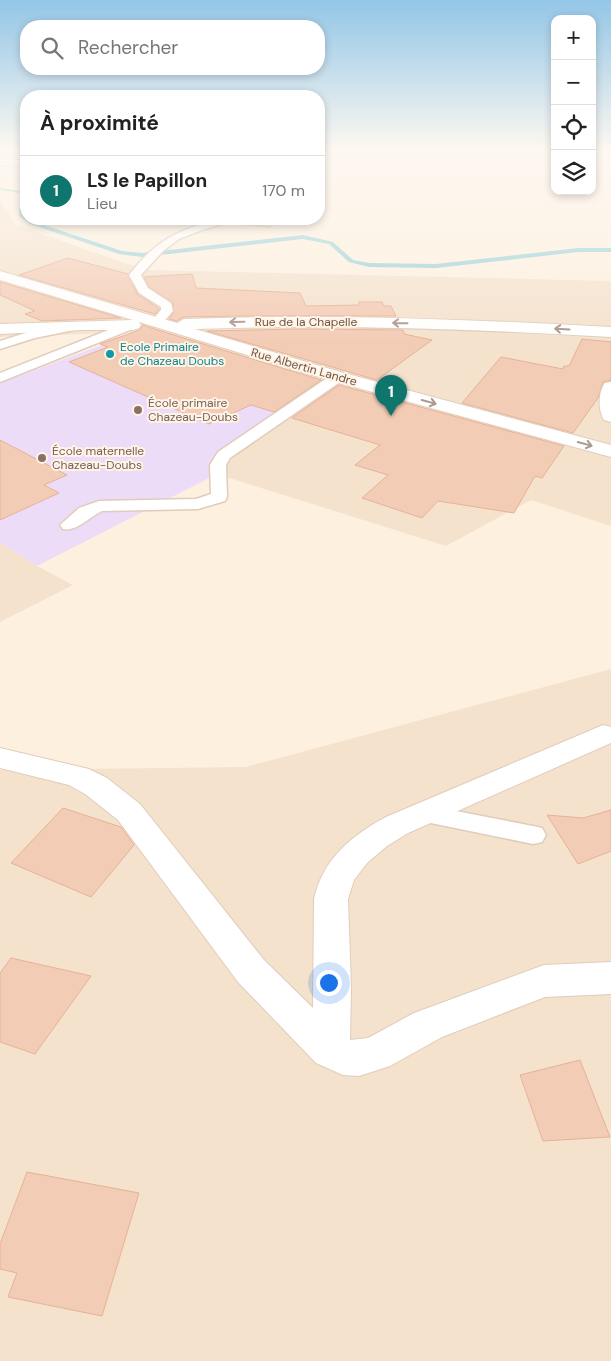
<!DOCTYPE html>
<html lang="fr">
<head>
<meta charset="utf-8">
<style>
  :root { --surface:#fff; --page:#f2f2f2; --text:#222; --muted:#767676; --line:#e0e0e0; --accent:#0f766e }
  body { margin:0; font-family:"DM Sans",sans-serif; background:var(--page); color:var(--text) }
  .controls { position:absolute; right:15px; top:15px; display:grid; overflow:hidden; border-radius:10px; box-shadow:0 2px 8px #0003 }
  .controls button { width:45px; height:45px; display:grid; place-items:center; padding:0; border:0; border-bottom:1px solid var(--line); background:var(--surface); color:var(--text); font:25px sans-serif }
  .you { position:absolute; left:328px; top:982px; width:18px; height:18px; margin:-12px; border:4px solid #fff; border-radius:50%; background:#1a73e8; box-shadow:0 0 0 8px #1a73e833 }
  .badge { display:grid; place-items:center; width:32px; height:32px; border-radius:50%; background:var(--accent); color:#fff; font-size:16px; font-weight:700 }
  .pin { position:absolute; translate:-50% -41px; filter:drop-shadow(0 1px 2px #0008) }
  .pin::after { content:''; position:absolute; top:26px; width:18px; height:15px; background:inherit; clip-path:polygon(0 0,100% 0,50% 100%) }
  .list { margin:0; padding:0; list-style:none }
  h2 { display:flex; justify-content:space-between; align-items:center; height:65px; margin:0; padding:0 20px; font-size:21px }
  h2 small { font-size:16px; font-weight:400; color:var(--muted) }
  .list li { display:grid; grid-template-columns:32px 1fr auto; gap:15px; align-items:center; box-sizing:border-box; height:70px; padding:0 20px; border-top:1px solid var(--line) }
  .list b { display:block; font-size:19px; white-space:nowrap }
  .list p { margin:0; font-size:16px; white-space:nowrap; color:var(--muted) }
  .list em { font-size:16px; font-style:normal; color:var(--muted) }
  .icon { flex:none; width:28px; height:28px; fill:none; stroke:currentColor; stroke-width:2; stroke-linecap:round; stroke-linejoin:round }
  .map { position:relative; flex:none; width:611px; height:1361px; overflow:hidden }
  .search { position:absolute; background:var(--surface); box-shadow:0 2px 8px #0003; left:20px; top:20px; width:305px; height:55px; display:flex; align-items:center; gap:12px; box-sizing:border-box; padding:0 18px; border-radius:20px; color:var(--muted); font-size:19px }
  .panel { position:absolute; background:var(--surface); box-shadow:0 2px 8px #0003; left:20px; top:90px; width:305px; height:135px; border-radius:20px }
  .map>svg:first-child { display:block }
</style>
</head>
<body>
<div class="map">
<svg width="611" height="1361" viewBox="0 0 611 1361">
  <rect width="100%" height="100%" fill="#fdf0df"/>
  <path fill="#f4e2cd" d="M 0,200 L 16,225 L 145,270 L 611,281 L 611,526 L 531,500 L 446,546 L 217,474 L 163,331 L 0,337 Z
    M 0,543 L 37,566 L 73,585 L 0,622 Z
    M 611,669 L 611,1361 L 0,1361 L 0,770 L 246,767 Z"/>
  <path fill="#eddcf8" d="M 163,331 L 208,346 L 282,403 L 217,474 L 37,566 L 0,543 L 0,383 L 137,332 Z"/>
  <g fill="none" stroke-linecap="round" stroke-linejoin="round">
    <path fill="#99d0d8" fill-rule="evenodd" d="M 0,188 L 21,191 L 26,194 L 26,197 L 20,193 L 0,190 Z
      M 24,202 L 26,202 L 25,209 L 26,219 L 122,251 L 142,253 L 303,235 L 333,242 L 353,260 L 369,263 L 436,264 L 578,248 L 611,248 L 611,252 L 578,252 L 436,268 L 369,267 L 349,262 L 329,244 L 303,239 L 142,257 L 119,254 L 30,224 L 19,216 L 19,209 Z"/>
  </g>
  <path fill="#f3ccb6" stroke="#e6b296" d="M 68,258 L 128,274 L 137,294 L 159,309 L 155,314 L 19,275 Z
    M 192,274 L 196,288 L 300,293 L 306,306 L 359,305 L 359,302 L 382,302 L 384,306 L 391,306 L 396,316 L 238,316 L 184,317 L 177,321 L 169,319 L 174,312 L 173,303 L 149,287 L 144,277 Z
    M 0,282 L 121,318 L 42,321 L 25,314 L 35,311 L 0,295 Z
    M 143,325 L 151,328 L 321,380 L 274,412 L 251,405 L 209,424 L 69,362 L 108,347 L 100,344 L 140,330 Z
    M 299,329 L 403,330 L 404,334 L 432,340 L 377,380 L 207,331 Z
    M 582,339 L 611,342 L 611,380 L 603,382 L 598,398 L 573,433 L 462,403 L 501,357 L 563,369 L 564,366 L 569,366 Z
    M 339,385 L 564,446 L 542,478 L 535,476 L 514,513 L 438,501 L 422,518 L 362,498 L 388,475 L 355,465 L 380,445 L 292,418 Z
    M 0,440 L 67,475 L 44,485 L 59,493 L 0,520 Z
    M 63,808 L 121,827 L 134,845 L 91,897 L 11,863 Z
    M 611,810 L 611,851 L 578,864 L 547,815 L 583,818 Z
    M 11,958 L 91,976 L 35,1054 L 0,1042 L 0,973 Z
    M 580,1060 L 610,1137 L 543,1141 L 520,1075 Z
    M 27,1172 L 139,1193 L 102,1316 L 8,1297 L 17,1273 L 0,1269 L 0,1244 Z"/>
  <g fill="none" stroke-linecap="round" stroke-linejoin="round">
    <defs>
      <path id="lane" d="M 0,159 L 26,160 L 26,166 L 0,165 Z
        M 217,219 C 230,219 265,215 274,223 L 269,226 L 228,222 L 202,230 L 179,239 L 163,251 L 141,275 L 148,288 L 171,303 L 173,311 L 160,326 L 152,326 L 150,323 L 161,310 L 161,307 L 139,293 L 129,275 C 156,240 177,231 217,219 Z
        M 131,321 L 135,322 L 137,325 L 135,328 L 0,382 L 0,373 Z
        M 75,322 L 81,326 L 79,329 L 35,338 L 0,349 L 0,341 L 32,331 Z
        M 338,373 L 343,374 L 345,377 L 343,380 L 230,458 L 226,465 L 227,497 L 225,501 L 198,509 L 102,511 C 89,517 77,532 63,529 L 60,525 L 79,508 L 99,501 L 196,499 L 211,494 L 210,465 L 218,452 L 333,374 Z
        M 425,805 L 533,826 L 542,828 L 546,835 L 542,842 L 533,844 L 416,820 L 413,814 L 416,808 Z"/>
      <path id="street" d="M 0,271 L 177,323 L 184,319 C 327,314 469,319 611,327 L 611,337 C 472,329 334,324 195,329 L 344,373 L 611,445 L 611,457 L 332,381 L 139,322 L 141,325 L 139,328 L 133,330 L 83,330 L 0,334 L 0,324 L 133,320 L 0,280 Z
        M 611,382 L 611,422 L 604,420 C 598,411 598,392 605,383 Z
        M 603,725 L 611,727 L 611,743 L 408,833 L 387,846 L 367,863 L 354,880 L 348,899 L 351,988 L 350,1040 L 368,1038 L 414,1013 L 544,965 L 611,962 L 611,994 L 545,997 L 442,1037 L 390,1066 L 359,1076 L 343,1075 L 316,1063 L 238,982 L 118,820 L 85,794 L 69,785 L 0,768 L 0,748 L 89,769 L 107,778 L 140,804 L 264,960 L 313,1008 L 314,899 C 323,859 351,836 386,817 Z"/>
    </defs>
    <use href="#lane" stroke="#e1ccbb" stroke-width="3"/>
    <use href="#street" stroke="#e1ccbb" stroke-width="2"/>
    <use href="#lane" fill="#fff" fill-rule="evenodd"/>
    <use href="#street" fill="#fff" fill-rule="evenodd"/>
  </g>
  <defs><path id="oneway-shaft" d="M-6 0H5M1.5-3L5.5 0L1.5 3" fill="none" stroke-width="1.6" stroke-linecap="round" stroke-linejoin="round" transform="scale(1.25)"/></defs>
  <g stroke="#ab9990">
    <use href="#oneway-shaft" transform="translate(237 322) rotate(179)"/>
    <use href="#oneway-shaft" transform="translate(400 323) rotate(-179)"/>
    <use href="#oneway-shaft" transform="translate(562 329) rotate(-177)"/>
    <use href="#oneway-shaft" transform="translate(429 402) rotate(15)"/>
    <use href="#oneway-shaft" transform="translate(585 444) rotate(15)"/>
  </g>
  <linearGradient id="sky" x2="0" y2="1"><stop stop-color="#93c6e7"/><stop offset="0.44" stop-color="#fef8f1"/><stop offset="1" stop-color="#fef8f1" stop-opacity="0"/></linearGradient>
  <rect width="611" height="342" fill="url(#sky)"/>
  <circle fill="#0f9aa8" stroke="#fff4e5" stroke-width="2" cx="110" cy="354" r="5"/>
  <g fill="#8d6e63" stroke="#fff4e5" stroke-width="2">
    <circle cx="138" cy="410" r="5"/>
    <circle cx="42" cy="458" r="5"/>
  </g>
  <g text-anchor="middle" stroke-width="4" stroke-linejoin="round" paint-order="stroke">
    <g font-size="12" fill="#735546" stroke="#fff4e5">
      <text x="306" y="326">Rue de la Chapelle</text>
      <text transform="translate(304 367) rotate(16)" y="4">Rue Albertin Landre</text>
    </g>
    <g font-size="12" fill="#0d838f" stroke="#fff4e5" text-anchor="start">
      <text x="120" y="351">Ecole Primaire<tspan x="120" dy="14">de Chazeau Doubs</tspan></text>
    </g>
    <g font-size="12" fill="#785e54" stroke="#fff4e5" text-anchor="start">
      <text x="148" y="407">École primaire<tspan x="148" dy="14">Chazeau-Doubs</tspan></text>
      <text x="52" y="455">École maternelle<tspan x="52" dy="14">Chazeau-Doubs</tspan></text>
    </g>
  </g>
</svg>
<div class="controls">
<button>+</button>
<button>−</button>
<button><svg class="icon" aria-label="locate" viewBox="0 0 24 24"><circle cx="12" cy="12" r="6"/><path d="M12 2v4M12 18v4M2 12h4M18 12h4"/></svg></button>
<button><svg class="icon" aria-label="layers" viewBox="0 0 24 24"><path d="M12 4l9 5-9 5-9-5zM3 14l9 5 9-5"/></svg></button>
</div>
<div class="you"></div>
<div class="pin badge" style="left:391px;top:416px">1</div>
<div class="search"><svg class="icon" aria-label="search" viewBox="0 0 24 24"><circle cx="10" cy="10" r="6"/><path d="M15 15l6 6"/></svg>Rechercher</div>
<section class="panel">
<h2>À proximité<small></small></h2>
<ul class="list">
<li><span class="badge">1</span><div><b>LS le Papillon</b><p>Lieu</p></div><em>170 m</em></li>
</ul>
</section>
</div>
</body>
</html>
